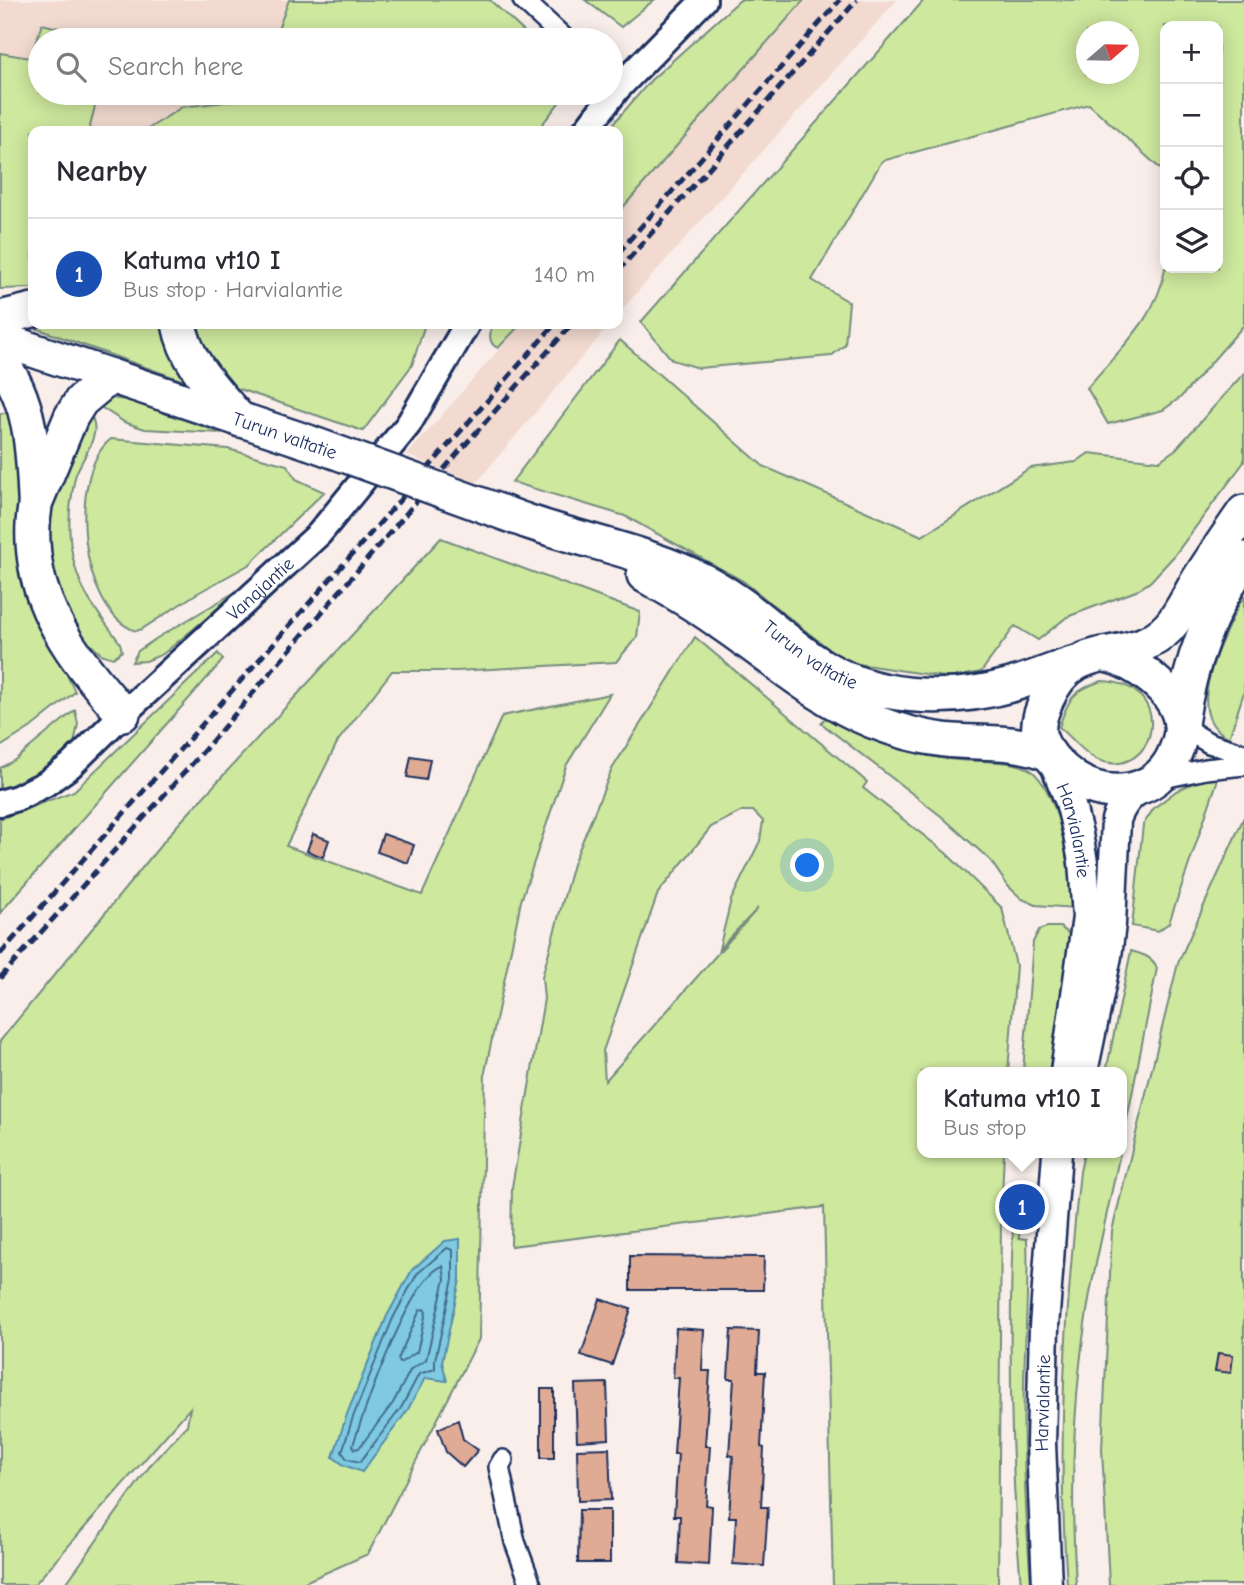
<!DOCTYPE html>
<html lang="en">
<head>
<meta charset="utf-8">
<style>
  :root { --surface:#fff; --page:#f2f2f3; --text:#2b2b33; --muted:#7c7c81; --line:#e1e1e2; --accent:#7c3aed }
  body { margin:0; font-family:"Comic Neue",sans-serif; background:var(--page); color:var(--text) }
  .controls { position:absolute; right:21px; top:21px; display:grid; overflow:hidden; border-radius:14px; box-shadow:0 4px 18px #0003 }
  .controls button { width:63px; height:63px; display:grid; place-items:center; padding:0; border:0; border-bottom:2px solid var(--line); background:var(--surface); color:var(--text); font:35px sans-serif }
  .compass { position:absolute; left:1076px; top:21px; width:63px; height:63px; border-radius:50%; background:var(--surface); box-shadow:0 4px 18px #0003; rotate:70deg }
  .you { position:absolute; left:808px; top:866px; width:24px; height:24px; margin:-18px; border:5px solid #fff; border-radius:50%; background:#1a73e8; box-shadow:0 0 0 10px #1a73e833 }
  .badge { display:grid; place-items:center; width:46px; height:46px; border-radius:50%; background:var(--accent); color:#fff; font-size:23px; font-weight:700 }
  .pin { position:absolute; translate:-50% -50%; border:4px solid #fff; box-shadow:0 2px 7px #0006 }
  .popup { position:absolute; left:917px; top:1067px; width:210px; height:91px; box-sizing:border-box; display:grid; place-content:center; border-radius:14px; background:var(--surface); filter:drop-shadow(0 2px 5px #0005); font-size:23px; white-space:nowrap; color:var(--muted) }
  .popup b { font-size:26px; color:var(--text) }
  .popup::after { content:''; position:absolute; left:50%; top:100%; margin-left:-14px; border:14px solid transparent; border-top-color:var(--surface) }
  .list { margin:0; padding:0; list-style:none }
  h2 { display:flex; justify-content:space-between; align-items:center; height:91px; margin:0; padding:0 28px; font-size:30px }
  h2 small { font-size:23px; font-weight:400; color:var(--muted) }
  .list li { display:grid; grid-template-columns:46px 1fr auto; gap:21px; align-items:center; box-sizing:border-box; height:112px; padding:0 28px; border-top:2px solid var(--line) }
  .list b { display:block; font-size:26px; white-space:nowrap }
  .list p { margin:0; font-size:23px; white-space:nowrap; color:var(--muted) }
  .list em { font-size:23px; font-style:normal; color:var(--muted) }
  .icon { flex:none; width:38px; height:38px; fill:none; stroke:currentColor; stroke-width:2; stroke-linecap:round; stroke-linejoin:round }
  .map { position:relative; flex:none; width:1244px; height:1585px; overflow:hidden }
  .search { position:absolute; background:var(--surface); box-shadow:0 4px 18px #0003; left:28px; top:28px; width:595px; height:77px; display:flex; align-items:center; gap:18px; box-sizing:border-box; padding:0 24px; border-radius:38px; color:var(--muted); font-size:26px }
  .panel { position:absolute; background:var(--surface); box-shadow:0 4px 18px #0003; left:28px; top:126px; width:595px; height:203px; border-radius:14px }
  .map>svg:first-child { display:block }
</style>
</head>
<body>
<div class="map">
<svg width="1244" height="1585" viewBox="0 0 1244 1585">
  <rect width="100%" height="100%" fill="#f9eeea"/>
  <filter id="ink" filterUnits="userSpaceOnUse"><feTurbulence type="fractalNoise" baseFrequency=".0143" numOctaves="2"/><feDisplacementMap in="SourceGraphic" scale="14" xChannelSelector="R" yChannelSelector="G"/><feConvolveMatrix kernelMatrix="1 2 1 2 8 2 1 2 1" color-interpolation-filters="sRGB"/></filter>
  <g filter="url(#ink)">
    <path fill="#f2dad0" d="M 0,0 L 289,0 L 274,40 L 107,40 L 43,24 L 30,58 L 0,53 Z
      M 804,0 L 897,0 L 618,314 L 618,213 Z
      M 98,93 L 253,93 L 251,99 L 182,107 L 145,131 L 89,131 Z
      M 521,324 L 610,324 L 476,483 L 407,455 Z"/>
    <path fill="#cee89e" stroke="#748c7e" stroke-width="2" fill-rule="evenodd" d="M 289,0 L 490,0 L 533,40 L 274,40 Z
      M 585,0 L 654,0 L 621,27 Z
      M 740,0 L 804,0 L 618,213 L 618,131 L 607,131 L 651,80 Z
      M 924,0 L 1244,0 L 1244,325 L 1181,397 L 1163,410 L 1108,424 L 1087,388 C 1117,352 1159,316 1165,268 L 1218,268 L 1218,26 L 1165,26 L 1165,173 L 1089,104 L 882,161 L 812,280 L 849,302 L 845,345 L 831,356 L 699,368 L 672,360 L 641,322 ZM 1086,32 L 1128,32 L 1128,74 L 1086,74 Z
      M 42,24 L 107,40 L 40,40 L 40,93 L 98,93 L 89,131 L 33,131 L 33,288 L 0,289 L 0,53 L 30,58 Z
      M 253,93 L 563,93 L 561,100 L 537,131 L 145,131 L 182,107 L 251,99 Z
      M 170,324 L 187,376 L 184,381 L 27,325 Z
      M 198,324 L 425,324 L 412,365 L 363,431 L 236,388 L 214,366 L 202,340 Z
      M 493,324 L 521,324 L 498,348 C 488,344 489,333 493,324 Z
      M 620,340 L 763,466 L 922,536 L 1030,468 L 1076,462 L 1089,453 L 1159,461 L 1176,449 L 1244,373 L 1244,462 L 1174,556 L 1150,582 L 1136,591 L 1067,617 L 1038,640 L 1015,626 L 981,672 L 951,678 L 845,662 L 743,581 L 625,516 L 512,482 Z
      M 111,398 L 127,400 L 222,433 L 145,429 L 124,422 L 96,404 Z
      M 15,410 L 23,461 L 21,576 L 75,692 L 30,728 L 0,747 L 0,414 Z
      M 87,411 C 106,430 84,454 76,474 C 74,480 73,488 72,495 C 66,528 70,564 86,594 C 95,611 109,627 120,643 L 122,651 L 113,658 L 101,654 L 78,633 L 52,582 L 46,517 Z
      M 111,439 L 228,449 L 287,465 L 296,479 L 324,492 L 250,564 L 196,594 L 142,629 L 136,631 C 79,612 67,473 111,439 Z
      M 441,538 L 640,612 L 637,637 L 616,662 L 456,671 L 392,671 L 338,741 L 286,846 L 422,895 L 502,716 L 610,694 L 566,766 L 521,901 L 485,1072 L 479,1339 L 368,1554 L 298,1585 L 65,1585 L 152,1463 L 187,1425 L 190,1408 L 34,1585 L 0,1585 L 0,1041 L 174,829 Z
      M 247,585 L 163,654 L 146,661 L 132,662 L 138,651 L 157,638 Z
      M 1244,594 L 1244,692 L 1229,738 C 1219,732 1211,726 1208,714 C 1198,682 1230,623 1244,594 Z
      M 695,637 L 867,782 L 863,788 L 946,853 L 1002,908 L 1016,965 L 1008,1072 L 922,1072 L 922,1153 L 1004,1153 L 1001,1216 L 998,1585 L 833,1585 L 824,1207 L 511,1246 L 512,1187 L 544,999 L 542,977 L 573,864 L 612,769 ZM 742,811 L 753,811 L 763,821 L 760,841 L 731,900 L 719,949 L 758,908 L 605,1081 L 603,1051 L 658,893 L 711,827 Z
      M 218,653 L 223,660 L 0,913 L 0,819 L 74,791 Z
      M 1102,681 C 1180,684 1155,785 1096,759 C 1082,752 1071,736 1059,727 C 1068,699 1073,690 1102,681 Z
      M 75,710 L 78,724 L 73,749 L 36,777 L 0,789 L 0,768 L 16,759 Z
      M 826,717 C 856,734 887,747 921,754 C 933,757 946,759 958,760 C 977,762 1017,759 1032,771 C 1063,798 1068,870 1074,908 L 1036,905 L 1022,899 L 1008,886 L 990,860 L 941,816 L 821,723 Z
      M 1208,778 L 1218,779 L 1169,923 L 1158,931 L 1132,926 L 1143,825 L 1154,808 L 1176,791 L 1199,780 Z
      M 1244,817 L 1244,1585 L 1109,1585 L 1102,1449 L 1112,1231 L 1178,963 Z
      M 1047,927 L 1060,927 L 1072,936 L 1049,1072 L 1023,1072 L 1033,942 L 1039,930 Z
      M 1131,951 C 1142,954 1153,957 1157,968 L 1122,1145 L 1122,1072 L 1106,1072 Z
      M 1084,1153 L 1120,1153 C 1110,1201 1098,1250 1089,1299 C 1073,1393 1070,1490 1076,1585 L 1067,1585 C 1057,1447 1065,1310 1080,1172 Z
      M 1015,1183 L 1021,1184 L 1019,1238 L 1027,1239 C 1029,1287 1025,1334 1024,1383 C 1022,1450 1026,1518 1031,1585 L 1021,1585 C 1009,1451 1008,1317 1015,1183 Z"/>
    <path fill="#7fcae0" stroke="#578cac" stroke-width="2" d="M 460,1239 L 460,1280 L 442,1362 L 447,1381 L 425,1378 L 407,1411 L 362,1472 L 344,1465 L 333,1457 L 347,1414 L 387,1316 L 412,1270 L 445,1241 Z"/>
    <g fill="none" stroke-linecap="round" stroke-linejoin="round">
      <path stroke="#436d92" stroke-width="2" d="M 447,1248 L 453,1250 L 453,1279 L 435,1360 L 435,1369 L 419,1374 L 401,1408 L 360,1462 L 347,1459 L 342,1452 L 353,1417 L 393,1318 L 417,1274 Z
        M 443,1266 L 445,1279 L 426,1360 L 411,1369 L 393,1403 L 359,1448 L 355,1449 L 353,1445 C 364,1411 411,1275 443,1266 Z
        M 424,1309 L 426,1312 L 417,1352 L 400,1363 L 398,1359 L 420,1310 Z"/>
    </g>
    <path fill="#e0ab94" stroke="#1b2f5e" stroke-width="2" d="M 411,756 L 430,759 L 426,780 L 407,777 Z
      M 313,834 L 329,840 L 323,857 L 307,851 Z
      M 383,834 L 414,845 L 408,863 L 377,852 Z
      M 630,1256 L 764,1257 L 763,1290 L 630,1290 Z
      M 600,1299 L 631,1309 L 612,1365 L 581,1355 Z
      M 676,1328 L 704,1330 L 702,1371 L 710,1371 L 705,1446 L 710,1446 L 706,1505 L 712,1506 L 709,1565 L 678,1563 L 680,1516 L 674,1516 L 678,1454 L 674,1454 L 679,1378 L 673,1378 Z
      M 731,1330 L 759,1331 L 757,1372 L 765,1372 L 761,1447 L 764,1448 L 761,1507 L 768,1507 L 764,1566 L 733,1564 L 736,1517 L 729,1517 L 733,1456 L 729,1455 L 734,1379 L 728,1379 Z
      M 1218,1353 L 1233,1355 L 1231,1373 L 1215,1371 Z
      M 607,1383 L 609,1439 L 577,1441 L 575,1384 Z
      M 541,1389 L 554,1389 L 554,1458 L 541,1458 Z
      M 458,1420 L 463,1439 L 478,1450 L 463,1467 L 446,1452 L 438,1429 Z
      M 609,1448 L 611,1500 L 578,1501 L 577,1449 Z
      M 579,1510 L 610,1510 L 610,1563 L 578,1563 Z"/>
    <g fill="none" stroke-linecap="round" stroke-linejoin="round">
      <defs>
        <path id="minor" d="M 523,0 L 566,40
          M 1181,726 L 1209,743 L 1244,754
          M 1158,779 L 1206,769 L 1244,765
          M 503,1460 L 499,1467 L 515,1542 L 531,1585"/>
        <g id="tertiary">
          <path d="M 585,131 L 618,88 L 704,0"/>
          <path id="s1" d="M 0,803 L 17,798 L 45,784 L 70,766 L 123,714 L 319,534 L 408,425 L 467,324"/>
        </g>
        <g id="secondary">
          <path id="s2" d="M 1053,760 L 1070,802 L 1078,834 L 1083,862 L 1087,917 L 1065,1072"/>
          <path d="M 1083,1072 L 1107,956 L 1111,924 L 1116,820 C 1122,803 1130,795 1144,785"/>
          <path id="s3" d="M 1047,1585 L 1041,1443 L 1044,1327 L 1057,1153"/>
        </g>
        <g id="trunk">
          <path d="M 0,318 L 33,310"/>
          <path d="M 179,324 C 186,363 216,391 240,420"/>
          <path d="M 0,339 L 308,442"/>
          <path d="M 0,361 C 31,398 33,451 35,498 C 36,507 33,516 33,525 C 32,541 34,558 37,573 C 49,628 87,673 123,714"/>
          <path d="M 37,499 L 71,417 L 81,401 L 111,376"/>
          <path id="s4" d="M 526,521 C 586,542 651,553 708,583 C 747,604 779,637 816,662 C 871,700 948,703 1011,685 C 1031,679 1051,671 1072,664"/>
          <path d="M 644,575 C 670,590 697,605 721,623 C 771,657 816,698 872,721 C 895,730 920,737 944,740 C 980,744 1015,739 1049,754"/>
          <path d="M 1102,654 C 1133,660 1177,690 1181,724 C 1182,734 1178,746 1174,755 C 1156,795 1109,800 1075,779 C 1061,769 1043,752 1039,734 C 1037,722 1042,710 1047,699 C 1076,633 1129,669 1169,627 C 1181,614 1188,597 1197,582 C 1212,558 1228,535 1244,512"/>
          <path d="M 1181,724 C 1190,661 1209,612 1244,559"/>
        </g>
      </defs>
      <use href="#minor" stroke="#1b2f5e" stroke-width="24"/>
      <use href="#tertiary" stroke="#1b2f5e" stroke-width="30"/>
      <use href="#secondary" stroke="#1b2f5e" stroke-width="33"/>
      <use href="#trunk" stroke="#1b2f5e" stroke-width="38"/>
      <use href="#minor" stroke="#fff" stroke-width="19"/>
      <use href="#tertiary" stroke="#fff" stroke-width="24"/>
      <use href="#secondary" stroke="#fff" stroke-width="28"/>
      <use href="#trunk" stroke="#fff" stroke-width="33"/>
      <path stroke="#1b2f5e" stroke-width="5" stroke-dasharray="10 5" stroke-linecap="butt" d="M 618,253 L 840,0
        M 618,271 L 857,0
        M 0,954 L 555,324
        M 0,978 L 200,755 L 457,454 L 572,324"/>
      <defs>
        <path id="trunk-bridge" d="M 308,442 L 526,521"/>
      </defs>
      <use href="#trunk-bridge" stroke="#1b2f5e" stroke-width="38" stroke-linecap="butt"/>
      <use href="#trunk-bridge" stroke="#fff" stroke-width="33"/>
    </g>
  </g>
  <g text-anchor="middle" stroke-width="5" stroke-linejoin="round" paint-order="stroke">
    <g font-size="19" fill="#1b2f5e" stroke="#fff">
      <text transform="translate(285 435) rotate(19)" y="7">Turun valtatie</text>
      <text dy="7" stroke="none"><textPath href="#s1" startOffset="340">Vanajantie</textPath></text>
      <text dy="7" stroke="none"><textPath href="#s4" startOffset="318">Turun valtatie</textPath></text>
      <text dy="7" stroke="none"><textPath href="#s2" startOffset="74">Harvialantie</textPath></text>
      <text dy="7" stroke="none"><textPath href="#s3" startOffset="182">Harvialantie</textPath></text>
    </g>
  </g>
</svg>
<div class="controls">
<button>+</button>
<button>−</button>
<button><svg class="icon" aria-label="locate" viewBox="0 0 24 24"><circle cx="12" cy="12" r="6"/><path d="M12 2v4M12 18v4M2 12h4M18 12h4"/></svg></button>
<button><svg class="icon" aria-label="layers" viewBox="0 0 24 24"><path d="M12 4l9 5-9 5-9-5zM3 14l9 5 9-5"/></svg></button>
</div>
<svg class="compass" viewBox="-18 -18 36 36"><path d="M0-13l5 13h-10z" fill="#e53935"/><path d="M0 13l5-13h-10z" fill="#7c7c81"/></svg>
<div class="you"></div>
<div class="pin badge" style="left:1022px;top:1207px;background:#1a4fb4">1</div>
<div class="popup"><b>Katuma vt10 I</b>Bus stop</div>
<div class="search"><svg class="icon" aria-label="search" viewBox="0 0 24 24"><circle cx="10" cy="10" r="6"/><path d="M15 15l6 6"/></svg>Search here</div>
<section class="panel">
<h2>Nearby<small></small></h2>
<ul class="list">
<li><span class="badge" style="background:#1a4fb4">1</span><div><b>Katuma vt10 I</b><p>Bus stop · Harvialantie</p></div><em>140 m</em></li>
</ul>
</section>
</div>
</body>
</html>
